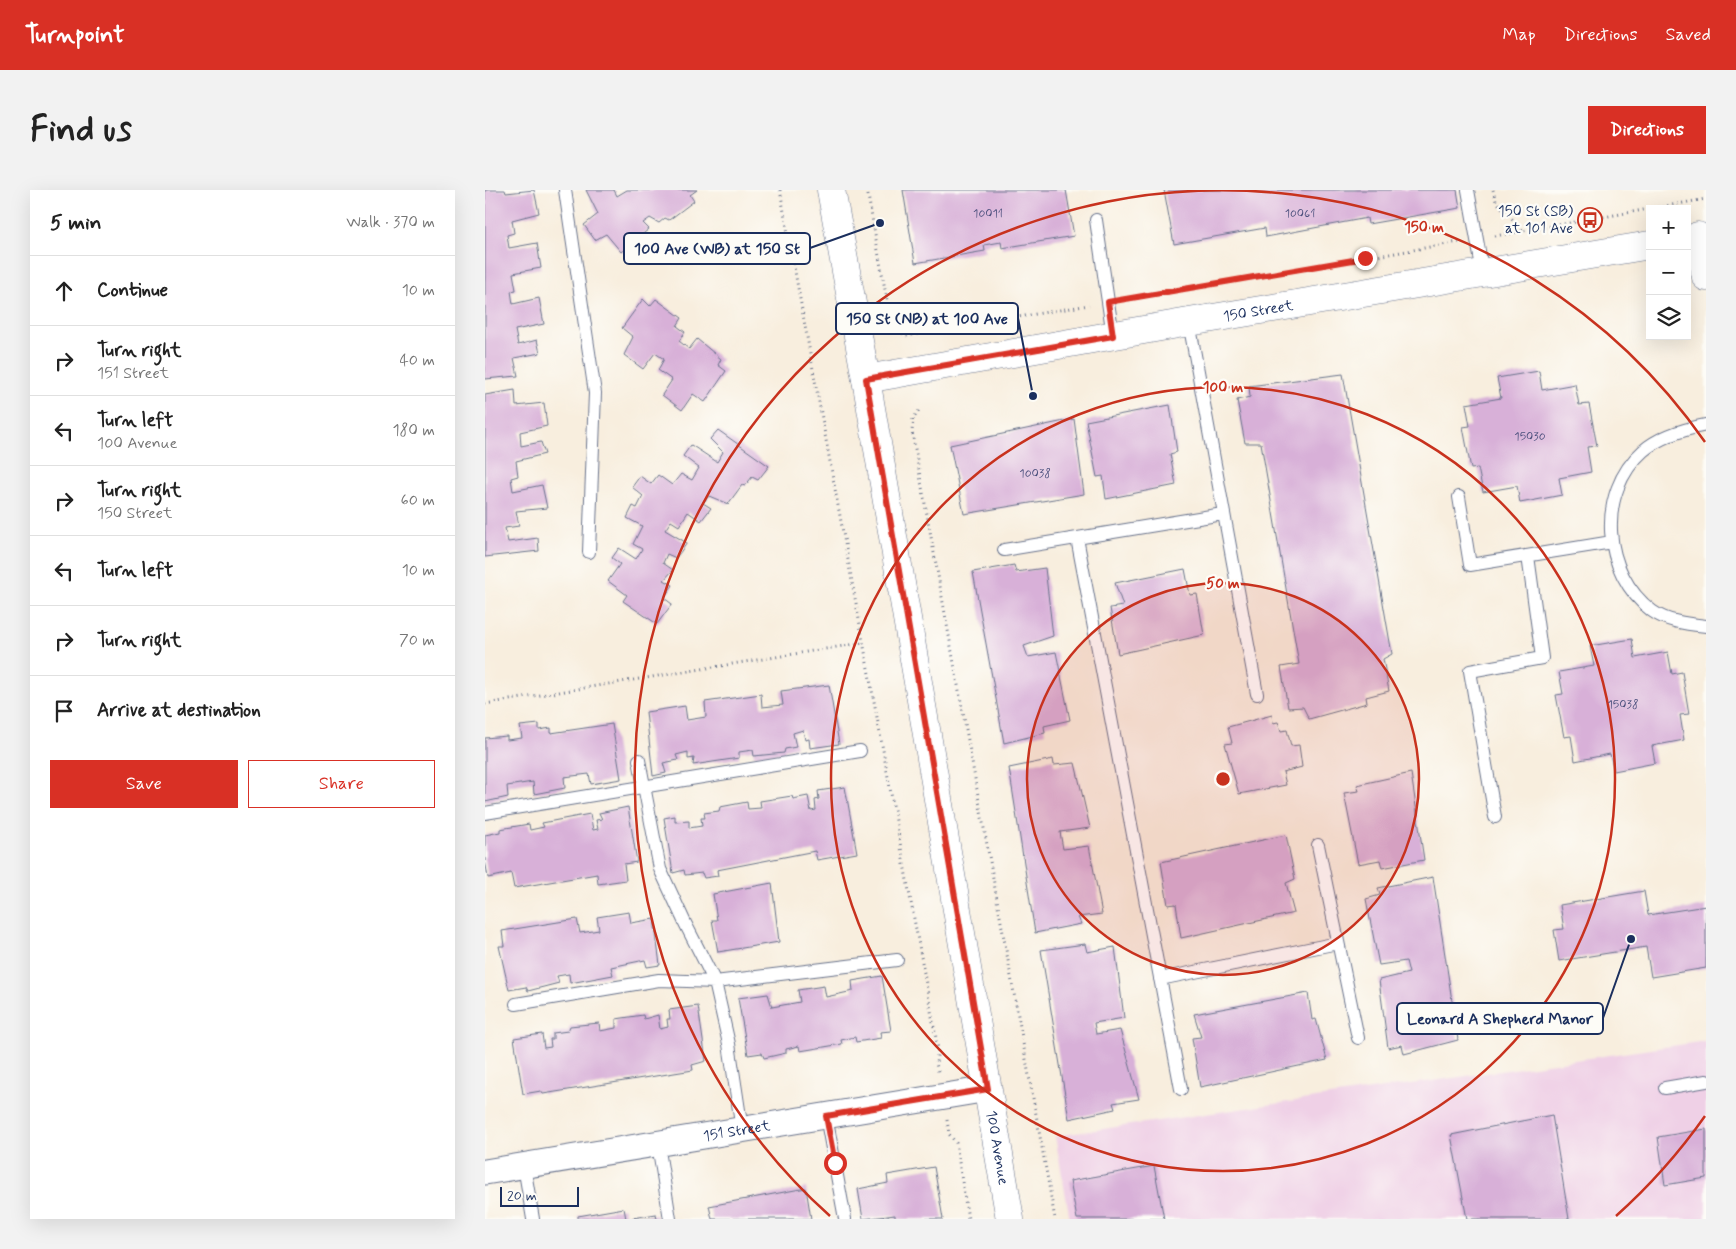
<!DOCTYPE html>
<html lang="en">
<head>
<meta charset="utf-8">
<style>
  :root { --surface:#fff; --page:#f2f2f2; --text:#222; --muted:#767676; --line:#e0e0e0; --accent:#d93025 }
  body { margin:0; font-family:Mynerve,sans-serif; background:var(--page); color:var(--text) }
  .controls { position:absolute; right:15px; top:15px; display:grid; overflow:hidden; border-radius:0px; box-shadow:0 5px 20px #0002 }
  .controls button { width:45px; height:45px; display:grid; place-items:center; padding:0; border:0; border-bottom:1px solid var(--line); background:var(--surface); color:var(--text); font:25px sans-serif }
  .scale { position:absolute; left:15px; bottom:12px; width:79px; box-sizing:border-box; padding-left:5px; border:2px solid #1b2f5e; border-top:0; font-size:14px; line-height:18px; white-space:nowrap; color:#1b2f5e; -webkit-text-stroke:4px #fdfcf7; paint-order:stroke }
  .stop { position:absolute; width:15px; height:15px; margin:-11px; border:4px solid #d93025; border-radius:50%; background:#fff }
  .stop.end { background:#d93025; border-color:#fff; box-shadow:0 1px 5px #0008 }
  .list { margin:0; padding:0; list-style:none }
  h2 { display:flex; justify-content:space-between; align-items:center; height:65px; margin:0; padding:0 20px; font-size:21px }
  h2 small { font-size:16px; font-weight:400; color:var(--muted) }
  .list li { display:grid; grid-template-columns:32px 1fr auto; gap:15px; align-items:center; box-sizing:border-box; height:70px; padding:0 20px; border-top:1px solid var(--line) }
  .list b { display:block; font-size:19px; white-space:nowrap }
  .list p { margin:0; font-size:16px; white-space:nowrap; color:var(--muted) }
  .list em { font-size:16px; font-style:normal; color:var(--muted) }
  .actions { display:flex; gap:10px; padding:15px 20px }
  .actions a { flex:1; padding:11px 0; border:1px solid var(--accent); border-radius:0px; text-align:center; font-size:18px; color:var(--accent) }
  .actions .main { background:var(--accent); color:#fff }
  .icon { flex:none; width:28px; height:28px; fill:none; stroke:currentColor; stroke-width:2; stroke-linecap:round; stroke-linejoin:round }
  .map { position:relative; flex:none; width:1221px; height:1029px; overflow:hidden; border-radius:0px }
  header { display:flex; align-items:center; gap:30px; box-sizing:border-box; height:70px; padding:0 25px; background:var(--accent); color:#fff }
  header strong { font-size:24px }
  nav { display:flex; gap:28px; margin-inline-start:auto; font-size:18px }
  .intro { display:flex; align-items:center; justify-content:space-between; box-sizing:border-box; height:120px; padding:0 30px }
  h1 { margin:0; font-size:35px }
  .button { padding:12px 22px; border-radius:0px; background:var(--accent); color:#fff; font-size:18px; font-weight:700 }
  main { display:flex; gap:30px; padding:0 30px }
  aside { flex:1; background:var(--surface); border-radius:0px; box-shadow:0 5px 20px #0002 }
  .map>svg:first-child { display:block }
</style>
</head>
<body>
<header>
<strong>Turnpoint</strong>
<nav><a>Map</a><a>Directions</a><a>Saved</a></nav>
</header>
<div class="intro"><h1>Find us</h1><a class="button">Directions</a></div>
<main>
<aside>
<h2>5 min<small>Walk · 370 m</small></h2>
<ul class="list">
<li><svg class="icon" aria-label="ahead" viewBox="0 0 24 24"><path d="M12 20V5M6 11l6-6 6 6"/></svg><div><b>Continue</b></div><em>10 m</em></li>
<li><svg class="icon" aria-label="right" viewBox="0 0 24 24"><path d="M7 20v-9h11M14 6l5 5-5 5"/></svg><div><b>Turn right</b><p>151 Street</p></div><em>40 m</em></li>
<li><svg class="icon" aria-label="left" viewBox="0 0 24 24"><path d="M17 20v-9H6M10 6l-5 5 5 5"/></svg><div><b>Turn left</b><p>100 Avenue</p></div><em>180 m</em></li>
<li><svg class="icon" aria-label="right" viewBox="0 0 24 24"><path d="M7 20v-9h11M14 6l5 5-5 5"/></svg><div><b>Turn right</b><p>150 Street</p></div><em>60 m</em></li>
<li><svg class="icon" aria-label="left" viewBox="0 0 24 24"><path d="M17 20v-9H6M10 6l-5 5 5 5"/></svg><div><b>Turn left</b></div><em>10 m</em></li>
<li><svg class="icon" aria-label="right" viewBox="0 0 24 24"><path d="M7 20v-9h11M14 6l5 5-5 5"/></svg><div><b>Turn right</b></div><em>70 m</em></li>
<li><svg class="icon" aria-label="arrive" viewBox="0 0 24 24"><path d="M6 21V4h12l-3 4 3 4H6"/></svg><div><b>Arrive at destination</b></div></li>
</ul>
<div class="actions"><a class="main">Save</a><a>Share</a></div>
</aside>
<div class="map">
<svg width="1221" height="1029" viewBox="0 0 1221 1029">
  <rect width="100%" height="100%" fill="#fdfcf7"/>
  <filter id="ink" filterUnits="userSpaceOnUse"><feTurbulence type="fractalNoise" baseFrequency=".02" numOctaves="2"/><feDisplacementMap in="SourceGraphic" scale="10" xChannelSelector="R" yChannelSelector="G"/><feConvolveMatrix kernelMatrix="1 2 1 2 8 2 1 2 1" color-interpolation-filters="sRGB"/></filter>
  <filter id="wash" filterUnits="userSpaceOnUse"><feTurbulence type="fractalNoise" baseFrequency=".0096" numOctaves="4" result="noise"/><feDisplacementMap in="SourceGraphic" scale="20" xChannelSelector="R" yChannelSelector="G"/><feGaussianBlur stdDeviation="1.12" result="paint"/><feColorMatrix in="noise" values="0 0 0 0 0 0 0 0 0 0 0 0 0 0 0 0 0 1.4 0 .05"/><feComposite in="paint" operator="in"/></filter>
  <g filter="url(#wash)">
    <rect width="100%" height="100%" fill="#f8eede"/>
    <path fill="#efd0e6" d="M 1221,851 L 1221,1029 L 585,1029 L 570,946 Z"/>
    <g id="blocks">
      <path fill="#d8b0d8" d="M 0,0 L 20,0 L 21,3 L 49,0 L 54,23 L 27,30 L 29,43 L 22,45 L 24,58 L 52,53 L 56,78 L 28,83 L 31,100 L 26,101 L 28,114 L 54,108 L 59,134 L 30,140 L 33,155 L 52,150 L 55,163 L 29,168 L 33,186 L 0,189 Z
        M 101,0 L 129,0 L 132,6 L 142,0 L 212,0 L 205,5 L 209,11 L 184,30 L 180,28 L 174,33 L 165,28 L 158,33 L 164,39 L 136,62 L 121,44 L 110,50 L 99,35 L 113,24 Z
        M 418,0 L 581,0 L 589,46 L 517,58 L 516,52 L 499,55 L 500,61 L 430,73 Z
        M 679,0 L 972,0 L 975,18 L 883,34 L 882,28 L 781,47 L 780,38 L 689,54 Z
        M 158,109 L 165,116 L 171,109 L 197,128 L 192,136 L 200,142 L 194,151 L 204,159 L 212,149 L 236,169 L 233,175 L 241,181 L 220,212 L 208,204 L 197,220 L 177,205 L 187,190 L 173,180 L 179,169 L 170,163 L 158,179 L 139,165 L 148,147 L 137,138 Z
        M 1054,181 L 1057,200 L 1090,194 L 1094,215 L 1104,214 L 1112,256 L 1102,257 L 1106,282 L 1074,288 L 1077,305 L 1035,313 L 1032,296 L 998,302 L 993,278 L 986,279 L 978,237 L 985,236 L 981,214 L 1016,208 L 1012,188 Z
        M 858,184 L 907,464 L 898,469 L 904,501 L 881,507 L 882,513 L 824,529 L 818,517 L 803,518 L 796,477 L 814,474 L 776,253 L 760,253 L 752,210 L 765,207 L 764,196 Z
        M 30,200 L 31,216 L 59,213 L 62,236 L 35,242 L 36,256 L 56,252 L 60,264 L 31,271 L 33,286 L 26,288 L 28,301 L 57,295 L 62,318 L 31,321 L 34,336 L 20,338 L 23,352 L 53,348 L 54,361 L 0,367 L 0,205 Z
        M 685,215 L 692,262 L 685,264 L 691,295 L 621,309 L 618,286 L 612,287 L 601,231 Z
        M 589,229 L 599,304 L 479,324 L 465,255 Z
        M 233,240 L 284,276 L 273,290 L 267,287 L 260,296 L 257,295 L 243,314 L 224,306 L 218,313 L 226,318 L 216,331 L 203,322 L 194,336 L 186,331 L 180,340 L 202,353 L 191,368 L 182,364 L 178,373 L 188,380 L 179,390 L 188,395 L 179,408 L 187,414 L 172,434 L 138,411 L 142,405 L 123,391 L 135,374 L 127,368 L 134,358 L 151,369 L 157,359 L 148,354 L 157,336 L 142,328 L 148,316 L 152,318 L 158,306 L 147,297 L 155,286 L 166,294 L 173,285 L 187,295 L 196,284 L 207,290 L 214,278 L 198,266 L 206,255 L 232,272 L 238,262 L 225,249 Z
        M 529,375 L 531,382 L 560,378 L 568,446 L 539,456 L 543,467 L 571,462 L 585,530 L 559,536 L 560,543 L 519,553 L 488,382 Z
        M 700,379 L 705,405 L 712,404 L 719,445 L 633,464 L 625,418 L 638,416 L 630,393 Z
        M 1147,449 L 1150,468 L 1183,462 L 1187,484 L 1197,482 L 1204,524 L 1195,525 L 1199,550 L 1167,556 L 1170,573 L 1129,581 L 1125,564 L 1090,571 L 1086,546 L 1079,547 L 1071,505 L 1078,504 L 1074,482 L 1109,476 L 1105,456 Z
        M 344,495 L 354,554 L 325,558 L 324,549 L 320,550 L 318,540 L 308,543 L 311,557 L 300,559 L 299,563 L 269,566 L 268,560 L 254,562 L 254,568 L 208,575 L 209,568 L 203,569 L 203,562 L 191,565 L 193,570 L 178,573 L 181,583 L 168,586 L 161,522 L 200,516 L 202,530 L 221,527 L 220,512 L 276,504 L 277,517 L 298,515 L 296,501 Z
        M 787,525 L 788,533 L 793,532 L 796,541 L 802,540 L 806,556 L 814,555 L 817,577 L 798,582 L 801,595 L 754,604 L 740,554 L 747,553 L 743,537 Z
        M 54,534 L 54,540 L 66,538 L 66,543 L 127,534 L 136,589 L 106,594 L 104,584 L 79,587 L 80,598 L 49,604 L 48,592 L 22,596 L 23,607 L 0,612 L 0,548 L 22,546 L 22,550 L 37,548 L 35,536 Z
        M 568,569 L 569,575 L 590,573 L 605,638 L 575,642 L 578,659 L 604,656 L 617,724 L 593,727 L 596,734 L 550,743 L 524,578 Z
        M 926,583 L 939,670 L 897,678 L 895,670 L 873,674 L 859,603 L 874,601 L 872,595 Z
        M 360,597 L 372,663 L 332,670 L 330,661 L 232,680 L 233,686 L 219,688 L 217,683 L 200,685 L 199,680 L 188,683 L 179,628 L 190,626 L 190,632 L 204,631 L 204,638 L 217,636 L 216,628 L 220,628 L 219,623 L 234,621 L 235,617 L 262,612 L 263,619 L 276,618 L 275,611 L 307,606 L 308,609 L 323,606 L 326,621 L 331,620 L 330,610 L 334,609 L 333,601 Z
        M 143,617 L 152,672 L 139,674 L 141,690 L 113,694 L 112,684 L 29,698 L 26,683 L 3,688 L 0,669 L 0,645 L 15,642 L 15,639 L 44,634 L 45,640 L 59,637 L 57,633 L 105,624 L 108,640 L 113,639 L 111,630 L 117,629 L 114,623 Z
        M 801,645 L 810,689 L 801,693 L 809,723 L 696,748 L 691,714 L 683,715 L 676,672 Z
        M 948,687 L 973,850 L 919,864 L 917,855 L 903,858 L 894,790 L 924,783 L 921,771 L 894,775 L 881,709 L 895,705 L 893,698 Z
        M 287,693 L 294,752 L 233,762 L 227,730 L 232,730 L 228,704 Z
        M 1159,701 L 1163,725 L 1221,716 L 1221,778 L 1166,787 L 1161,757 L 1074,771 L 1069,740 L 1079,739 L 1075,715 Z
        M 144,722 L 146,733 L 169,729 L 175,775 L 162,777 L 160,770 L 126,777 L 128,785 L 85,793 L 84,784 L 72,786 L 74,793 L 43,801 L 41,797 L 24,800 L 14,756 L 19,756 L 17,741 L 92,729 L 95,743 L 114,740 L 112,727 Z
        M 600,754 L 602,762 L 630,757 L 639,828 L 609,833 L 611,844 L 635,840 L 654,909 L 628,913 L 630,919 L 584,929 L 556,760 Z
        M 397,786 L 406,841 L 395,842 L 396,848 L 371,852 L 370,847 L 356,850 L 357,854 L 315,861 L 314,856 L 301,859 L 301,863 L 279,868 L 277,863 L 263,865 L 253,808 L 283,804 L 287,817 L 315,812 L 313,800 L 339,796 L 341,807 L 368,801 L 367,791 Z
        M 823,803 L 827,830 L 831,829 L 842,870 L 715,897 L 707,848 L 716,847 L 709,824 Z
        M 213,816 L 221,871 L 207,875 L 208,880 L 58,904 L 56,901 L 38,904 L 29,848 L 57,844 L 59,858 L 66,857 L 65,849 L 68,849 L 68,843 L 83,841 L 85,836 L 114,833 L 115,841 L 131,838 L 131,829 L 158,825 L 159,829 L 173,825 L 175,839 L 183,837 L 182,829 L 185,829 L 184,820 Z
        M 1067,925 L 1084,1029 L 982,1029 L 966,945 Z
        M 1221,939 L 1221,988 L 1180,995 L 1173,947 Z
        M 669,976 L 679,1029 L 592,1029 L 585,991 Z
        M 449,977 L 458,1029 L 410,1029 L 410,1025 L 378,1029 L 373,999 L 403,993 L 402,985 Z
        M 321,998 L 326,1029 L 227,1029 L 224,1016 Z
        M 139,1018 L 141,1029 L 93,1029 L 93,1026 Z
        M 171,1024 L 172,1029 L 147,1029 L 147,1028 Z"/>
    </g>
  </g>
  <g filter="url(#ink)">
    <use href="#blocks" fill-opacity="0" stroke="#68728b" stroke-width="1"/>
    <g fill="none" stroke-linecap="round" stroke-linejoin="round">
      <defs>
        <path id="lane" d="M 80,0 L 110,203 L 104,362
          M 983,0 L 998,83
          M 611,30 L 628,146
          M 704,132 L 772,504
          M 1221,235 C 1200,239 1175,246 1158,261 C 1111,303 1117,383 1167,421 C 1182,432 1203,434 1221,436
          M 974,307 L 985,375 L 1127,352
          M 592,348 L 696,899
          M 519,360 L 738,324
          M 154,570 L 175,679 L 200,733 L 230,792 L 244,854 L 257,940
          M 0,623 L 375,561
          M 1010,627 L 985,481 L 1057,468 L 1043,366
          M 833,655 L 873,848
          M 675,789 L 853,753
          M 31,814 L 174,790 L 230,792 L 412,770
          M 1180,898 L 1221,891
          M 341,926 L 360,1029
          M 173,954 L 185,1029
          M 39,976 L 48,1029"/>
        <g id="street">
          <path id="s1" d="M 0,982 L 503,899"/>
        </g>
        <g id="secondary">
          <path id="s2" d="M 346,0 L 381,189 L 525,1029"/>
          <path d="M 1213,46 L 1221,87"/>
          <path id="s3" d="M 381,189 L 704,132 L 1165,55"/>
        </g>
      </defs>
      <use href="#lane" stroke="#68728b" stroke-width="14"/>
      <use href="#street" stroke="#68728b" stroke-width="27"/>
      <use href="#secondary" stroke="#68728b" stroke-width="29"/>
      <path stroke="#68728b" stroke-width="3" stroke-dasharray="1 4" stroke-linecap="butt" d="M 295,0 L 453,859 L 451,873 L 453,882
        M 382,0 L 405,127 L 410,137 L 421,146 L 604,115
        M 1008,0 L 1011,11 L 1038,41
        M 1010,46 L 1221,9
        M 643,109 L 974,52
        M 434,221 L 428,229 L 427,242 L 570,1029
        M 0,514 L 377,453
        M 462,930 L 464,944 L 471,953 L 483,1029"/>
      <use href="#lane" stroke="#fff" stroke-width="12"/>
      <use href="#street" stroke="#fff" stroke-width="25"/>
      <use href="#secondary" stroke="#fff" stroke-width="28"/>
    </g>
  </g>
  <g fill="none" stroke-linecap="round" stroke-linejoin="round" filter="url(#ink)">
    <path stroke="#d93025" stroke-width="6" d="M 350,973 L 341,926 L 503,899 L 381,189 L 628,146 L 623,112 L 880,68"/>
  </g>
  <circle cx="738" cy="589" r="196" fill="#c8321e" fill-opacity=".12"/>
  <g fill="none" stroke="#c8321e" stroke-width="2.5">
    <circle cx="738" cy="589" r="196"/>
    <circle cx="738" cy="589" r="392"/>
    <path d="M1220 926A588 588 0 0 1 1131 1026M345 1026A588 588 0 1 1 1220 252"/>
  </g>
  <defs>
    <symbol id="bus-ring" viewBox="-11 -11 22 22"><circle r="9.5" fill="#fdfcf7" stroke="#c8321e" stroke-width="1.5"/><path d="M-5-6H5V4H4V6H2V4H-2V6H-4V4H-5ZM-3.5-4V0h7V-4ZM-3.5 1.2v1.5H-2V1.2ZM2 1.2v1.5H3.5V1.2Z" fill="#c8321e"/></symbol>
  </defs>
  <g fill-rule="evenodd">
    <use href="#bus-ring" x="1091" y="16" width="28" height="28"/>
  </g>
  <g text-anchor="middle" stroke-width="4.5" stroke-linejoin="round" paint-order="stroke">
    <g font-size="12" fill="#4a4f7c">
      <text x="503" y="27">10011</text>
      <text x="815" y="27">10061</text>
      <text x="1045" y="250">15030</text>
      <text x="550" y="287">10038</text>
      <text x="1138" y="518">15038</text>
    </g>
    <g font-size="15" fill="#1b2f5e" stroke="#fdfcf7" text-anchor="end">
      <text x="1088" y="26">150 St (SB)<tspan x="1088" dy="17">at 101 Ave</tspan></text>
    </g>
    <g font-size="15" fill="#1b2f5e" stroke="#fdfcf7">
      <text dy="5" stroke="none"><textPath href="#s3" startOffset="398">150 Street</textPath></text>
      <text dy="5" stroke="none"><textPath href="#s1" startOffset="255">151 Street</textPath></text>
      <text dy="5" stroke="none"><textPath href="#s2" startOffset="972">100 Avenue</textPath></text>
    </g>
  </g>
  <circle cx="738" cy="589" r="8" fill="#c8321e" stroke="#fdfcf7" stroke-width="2.5"/>
  <g font-size="15" text-anchor="middle" font-weight="bold" fill="#c8321e" stroke="#fdfcf7" stroke-width="4.5" stroke-linejoin="round" paint-order="stroke">
    <text x="939" y="42">150 m</text>
    <text x="738" y="202">100 m</text>
    <text x="738" y="398">50 m</text>
  </g>
  <path fill="none" stroke="#1b2f5e" stroke-width="2" d="M395 33L325 58M548 206L533 128M1146 749L1118 828"/>
  <g fill="#1b2f5e" stroke="#fdfcf7" stroke-width="2">
    <circle cx="395" cy="33" r="5"/>
    <circle cx="548" cy="206" r="5"/>
    <circle cx="1146" cy="749" r="5"/>
  </g>
  <g fill="#fdfcf7" stroke="#1b2f5e" stroke-width="2">
    <rect x="139" y="43" width="186" height="31" rx="5"/>
    <rect x="351" y="113" width="182" height="31" rx="5"/>
    <rect x="912" y="813" width="206" height="31" rx="5"/>
  </g>
  <g font-size="16" text-anchor="middle" font-weight="bold" fill="#1b2f5e">
    <text x="232" y="64">100 Ave (WB) at 150 St</text>
    <text x="442" y="134">150 St (NB) at 100 Ave</text>
    <text x="1015" y="834">Leonard A Shepherd Manor</text>
  </g>
</svg>
<div class="controls">
<button>+</button>
<button>−</button>
<button><svg class="icon" aria-label="layers" viewBox="0 0 24 24"><path d="M12 4l9 5-9 5-9-5zM3 14l9 5 9-5"/></svg></button>
</div>
<div class="scale">20 m</div>
<div class="stop" style="left:350px;top:973px"></div>
<div class="stop end" style="left:880px;top:68px"></div>
</div>
</main>
</body>
</html>
